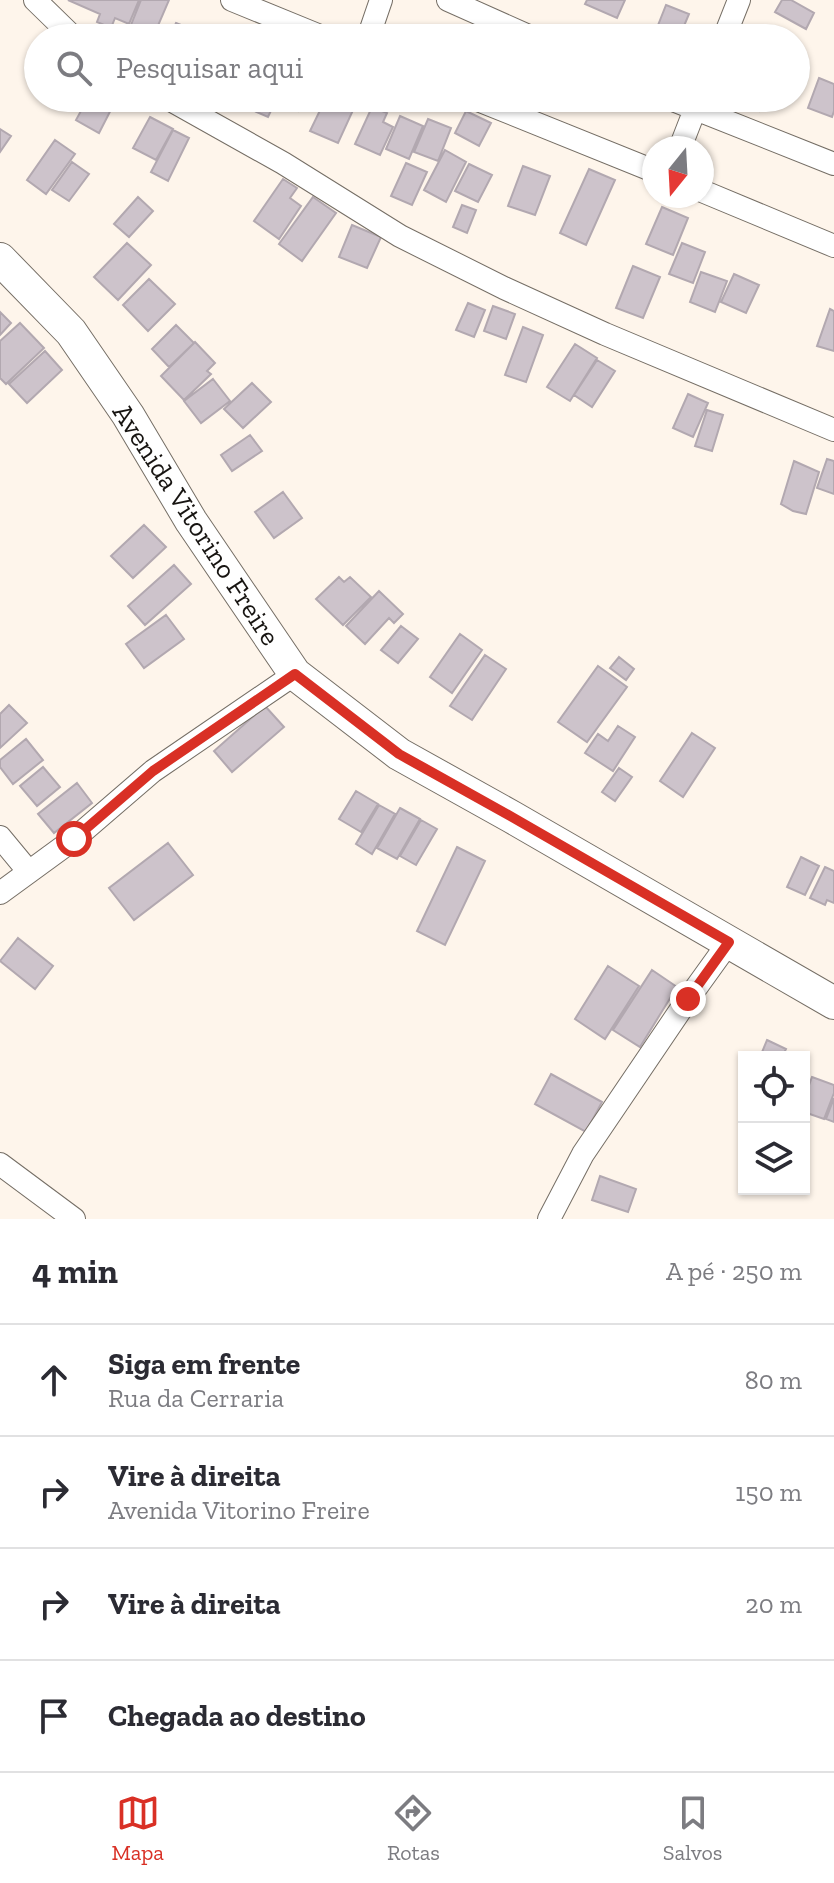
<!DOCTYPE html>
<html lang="pt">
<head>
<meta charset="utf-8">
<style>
  :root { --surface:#fff; --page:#f2f2f3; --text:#2b2b33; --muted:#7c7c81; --line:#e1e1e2; --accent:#d93025 }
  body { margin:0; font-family:"Zilla Slab",serif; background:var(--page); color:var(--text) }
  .controls { position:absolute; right:24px; bottom:24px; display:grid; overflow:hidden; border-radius:0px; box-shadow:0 2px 6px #0004 }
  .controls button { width:72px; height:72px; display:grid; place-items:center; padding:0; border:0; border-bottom:2px solid var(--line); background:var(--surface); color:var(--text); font:40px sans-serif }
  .compass { position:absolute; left:642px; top:136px; width:72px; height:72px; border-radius:50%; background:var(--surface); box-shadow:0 2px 6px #0004; rotate:198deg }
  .stop { position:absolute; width:24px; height:24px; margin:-18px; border:6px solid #d93025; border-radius:50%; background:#fff }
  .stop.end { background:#d93025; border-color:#fff; box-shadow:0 2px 8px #0008 }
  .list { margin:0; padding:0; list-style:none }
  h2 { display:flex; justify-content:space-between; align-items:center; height:104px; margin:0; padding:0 32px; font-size:34px }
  h2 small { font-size:26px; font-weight:400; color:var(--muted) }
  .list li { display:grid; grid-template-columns:52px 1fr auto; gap:24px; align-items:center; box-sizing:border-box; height:112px; padding:0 32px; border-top:2px solid var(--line) }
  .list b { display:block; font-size:30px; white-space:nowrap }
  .list p { margin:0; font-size:26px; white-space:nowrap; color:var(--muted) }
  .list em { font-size:26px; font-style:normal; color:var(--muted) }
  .icon { flex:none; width:44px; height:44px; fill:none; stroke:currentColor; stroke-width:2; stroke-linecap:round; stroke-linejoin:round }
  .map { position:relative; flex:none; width:834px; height:1219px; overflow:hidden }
  .search { position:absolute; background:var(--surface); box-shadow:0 2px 6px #0004; left:24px; right:24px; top:24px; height:88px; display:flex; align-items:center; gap:20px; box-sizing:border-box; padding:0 28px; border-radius:44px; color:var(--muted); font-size:30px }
  .sheet { height:552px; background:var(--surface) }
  nav { display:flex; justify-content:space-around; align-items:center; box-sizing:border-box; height:112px; border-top:2px solid var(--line); background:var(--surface); font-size:22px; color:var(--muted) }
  nav a { display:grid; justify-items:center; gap:4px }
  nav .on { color:var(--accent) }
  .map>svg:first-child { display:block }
</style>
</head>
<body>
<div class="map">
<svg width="834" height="1219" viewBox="0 0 834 1219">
  <rect width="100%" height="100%" fill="#fef5eb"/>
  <path fill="#cdc3cb" stroke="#b2a8b0" stroke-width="2" d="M 68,0 L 139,0 L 129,24 L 115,18 L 111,28 L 97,22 L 100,14 Z
    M 141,0 L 169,0 L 154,35 L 131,25 Z
    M 587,0 L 625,0 L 617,18 L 585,4 Z
    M 782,0 L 791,0 L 814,13 L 806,29 L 775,12 Z
    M 666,5 L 689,14 L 679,38 L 653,38 Z
    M 176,23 L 201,33 L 199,38 L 169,38 Z
    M 819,78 L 834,84 L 834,111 L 832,117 L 808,108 Z
    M 88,98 L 117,98 L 99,133 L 76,120 Z
    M 246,98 L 277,98 L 268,117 L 243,106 Z
    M 277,98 L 303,98 L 298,111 L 276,102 Z
    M 326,98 L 332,98 L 354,108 L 338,143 L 310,131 Z
    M 724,98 L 764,98 L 759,111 Z
    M 372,107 L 387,113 L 383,122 L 393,127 L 380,155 L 355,144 Z
    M 466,111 L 491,123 L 479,146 L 455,133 Z
    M 400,116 L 423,126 L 409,159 L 386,149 Z
    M 150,117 L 173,129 L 156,160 L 133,148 Z
    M 428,119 L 451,128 L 438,161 L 414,152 Z
    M 0,129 L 11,136 L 0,152 Z
    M 173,130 L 189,138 L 168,181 L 151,172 Z
    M 55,140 L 75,154 L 46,194 L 27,180 Z
    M 445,150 L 466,162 L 446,202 L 424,190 Z
    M 72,162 L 89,174 L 69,201 L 52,190 Z
    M 406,163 L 427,172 L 412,205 L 391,196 Z
    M 469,164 L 492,175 L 478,202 L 455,191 Z
    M 523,166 L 550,176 L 535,215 L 508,206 Z
    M 589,169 L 615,180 L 586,245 L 560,233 Z
    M 283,179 L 297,188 L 290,198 L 301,206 L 279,239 L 254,221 Z
    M 138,197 L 153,211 L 129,237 L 114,224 Z
    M 313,197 L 336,213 L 302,261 L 279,244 Z
    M 462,205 L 476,210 L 467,233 L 453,227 Z
    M 662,207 L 688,218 L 673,255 L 646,244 Z
    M 352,225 L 381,237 L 367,268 L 339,257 Z
    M 127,243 L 151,265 L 118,300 L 94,277 Z
    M 682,243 L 705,252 L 693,283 L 669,274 Z
    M 633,266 L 660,277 L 643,318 L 616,308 Z
    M 701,272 L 727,281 L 715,312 L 690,302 Z
    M 734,274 L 759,285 L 746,313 L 721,302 Z
    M 149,279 L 175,304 L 148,331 L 123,305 Z
    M 468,303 L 485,310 L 474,337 L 456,330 Z
    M 493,306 L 515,314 L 506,339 L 484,331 Z
    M 830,309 L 834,311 L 834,351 L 817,346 Z
    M 0,312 L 11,323 L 0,335 Z
    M 20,323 L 44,348 L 6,384 L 0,378 L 0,341 Z
    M 176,325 L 194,343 L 169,367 L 152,349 Z
    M 523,327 L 543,335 L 526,382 L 505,375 Z
    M 195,342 L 215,363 L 207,371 L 211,374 L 184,400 L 161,376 Z
    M 575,344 L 597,358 L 570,401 L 547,387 Z
    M 45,351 L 62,370 L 27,403 L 9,384 Z
    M 597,360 L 615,371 L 592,407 L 574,395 Z
    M 213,379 L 230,401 L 201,423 L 184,401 Z
    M 252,383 L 271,402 L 243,428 L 224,409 Z
    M 688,394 L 708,403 L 693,437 L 673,428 Z
    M 707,410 L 723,415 L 712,451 L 695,446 Z
    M 250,435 L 262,451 L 232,471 L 221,455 Z
    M 827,459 L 834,461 L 834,494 L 817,488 Z
    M 794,461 L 819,472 L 806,514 L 793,511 L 781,504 Z
    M 283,492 L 302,518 L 274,538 L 255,512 Z
    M 144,525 L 166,547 L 133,578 L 111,556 Z
    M 174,565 L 191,584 L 145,625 L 128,606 Z
    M 339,577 L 344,582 L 350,577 L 371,597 L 343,625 L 316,599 Z
    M 379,591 L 403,614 L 394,623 L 389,618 L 365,644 L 346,626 Z
    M 166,615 L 184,639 L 144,668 L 126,644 Z
    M 401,626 L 418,639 L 398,663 L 381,650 Z
    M 460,634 L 482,650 L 452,693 L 430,677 Z
    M 485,655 L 506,669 L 472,720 L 450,706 Z
    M 619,657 L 634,669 L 626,680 L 610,668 Z
    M 598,666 L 627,687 L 587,742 L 558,722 Z
    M 9,705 L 27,723 L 0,748 L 0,714 Z
    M 265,706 L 284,727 L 232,772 L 214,751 Z
    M 618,726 L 635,737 L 613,771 L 585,753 L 598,734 L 608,741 Z
    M 692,733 L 715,748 L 683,797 L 660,781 Z
    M 26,739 L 43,760 L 13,784 L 0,767 L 0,760 Z
    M 43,767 L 60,787 L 37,806 L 20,786 Z
    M 619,768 L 632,777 L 615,801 L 602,792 Z
    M 77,783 L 92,803 L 54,833 L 38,814 Z
    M 356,791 L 378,804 L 361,832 L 339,819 Z
    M 379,805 L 395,814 L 372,854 L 356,844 Z
    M 400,808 L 420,819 L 397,859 L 377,848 Z
    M 421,820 L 437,829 L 416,865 L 400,856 Z
    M 168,843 L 193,875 L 134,920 L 109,888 Z
    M 457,847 L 485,861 L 445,945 L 417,931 Z
    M 801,857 L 819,866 L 805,895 L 787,887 Z
    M 825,867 L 834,871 L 834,903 L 827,900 L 825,905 L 810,898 Z
    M 18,938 L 53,966 L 35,989 L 0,961 Z
    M 608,966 L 639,986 L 605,1039 L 575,1019 Z
    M 652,970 L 677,987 L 640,1047 L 613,1030 Z
    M 767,1040 L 786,1049 L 782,1057 L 760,1057 Z
    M 551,1074 L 602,1102 L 586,1132 L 535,1104 Z
    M 812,1077 L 834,1085 L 834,1093 L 824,1119 L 804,1112 L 804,1099 Z
    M 834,1098 L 834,1122 L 826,1119 Z
    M 600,1176 L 636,1189 L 628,1212 L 592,1200 Z"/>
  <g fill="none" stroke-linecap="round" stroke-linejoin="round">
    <defs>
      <path id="street" d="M 35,0 L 74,38
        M 232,0 L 325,38
        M 448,0 L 533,38
        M 368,38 L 381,0
        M 724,38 L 739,0
        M 167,98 L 283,163 L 400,236 L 504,288 L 605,334 L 834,430
        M 473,98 L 654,171
        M 668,98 L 834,164
        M 680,148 L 699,99
        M 702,191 L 834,246
        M 0,837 L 29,872
        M 0,893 L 74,839 L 153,771 L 295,674
        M 0,1164 L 74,1219
        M 549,1219 L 583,1154 L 688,999 L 729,942"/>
      <path id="secondary" d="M 0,259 L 71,332 L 128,415 L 191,521 L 295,674 L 399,754 L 512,817 L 834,1003"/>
    </defs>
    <use href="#street" stroke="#756e65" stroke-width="24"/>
    <use href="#secondary" stroke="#756e65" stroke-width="34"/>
    <use href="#street" stroke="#fff" stroke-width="22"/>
    <use href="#secondary" stroke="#fff" stroke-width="32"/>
  </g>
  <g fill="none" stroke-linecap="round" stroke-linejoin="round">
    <path stroke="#d93025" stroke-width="10" d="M 74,839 L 153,771 L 295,674 L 399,754 L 512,817 L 729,942 L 688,999"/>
  </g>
  <g text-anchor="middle" stroke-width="7" stroke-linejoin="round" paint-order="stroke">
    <g font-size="28" fill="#171411" stroke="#fff">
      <text transform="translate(197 524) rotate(57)" y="10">Avenida Vitorino Freire</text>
    </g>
  </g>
</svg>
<div class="controls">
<button><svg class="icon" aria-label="locate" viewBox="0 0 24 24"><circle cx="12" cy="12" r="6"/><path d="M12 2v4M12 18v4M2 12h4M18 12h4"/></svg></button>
<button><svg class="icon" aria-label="layers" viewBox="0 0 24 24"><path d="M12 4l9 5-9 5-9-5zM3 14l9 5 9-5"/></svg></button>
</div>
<svg class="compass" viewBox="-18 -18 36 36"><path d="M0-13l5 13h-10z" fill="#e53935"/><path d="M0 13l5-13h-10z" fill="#7c7c81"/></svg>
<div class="stop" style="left:74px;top:839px"></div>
<div class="stop end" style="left:688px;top:999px"></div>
<div class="search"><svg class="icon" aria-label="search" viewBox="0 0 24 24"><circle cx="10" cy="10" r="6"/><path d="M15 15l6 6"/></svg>Pesquisar aqui</div>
</div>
<section class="sheet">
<h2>4 min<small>A pé · 250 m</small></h2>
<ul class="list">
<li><svg class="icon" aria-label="ahead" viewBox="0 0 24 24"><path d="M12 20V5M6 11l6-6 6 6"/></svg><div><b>Siga em frente</b><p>Rua da Cerraria</p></div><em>80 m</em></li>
<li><svg class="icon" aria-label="right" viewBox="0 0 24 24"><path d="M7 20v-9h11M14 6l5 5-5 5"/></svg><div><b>Vire à direita</b><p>Avenida Vitorino Freire</p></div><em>150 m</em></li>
<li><svg class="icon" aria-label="right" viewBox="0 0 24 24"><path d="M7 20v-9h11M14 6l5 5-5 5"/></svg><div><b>Vire à direita</b></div><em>20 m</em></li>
<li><svg class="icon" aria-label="arrive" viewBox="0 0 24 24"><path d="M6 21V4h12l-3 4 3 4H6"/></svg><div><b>Chegada ao destino</b></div></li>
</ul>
</section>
<nav>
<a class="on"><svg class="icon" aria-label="map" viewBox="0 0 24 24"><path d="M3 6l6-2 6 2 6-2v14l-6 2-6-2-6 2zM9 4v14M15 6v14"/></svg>Mapa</a>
<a><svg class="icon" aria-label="directions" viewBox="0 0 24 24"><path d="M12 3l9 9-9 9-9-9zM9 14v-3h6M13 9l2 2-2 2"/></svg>Rotas</a>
<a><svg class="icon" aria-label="saved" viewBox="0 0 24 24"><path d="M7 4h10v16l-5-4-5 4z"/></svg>Salvos</a>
</nav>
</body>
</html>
